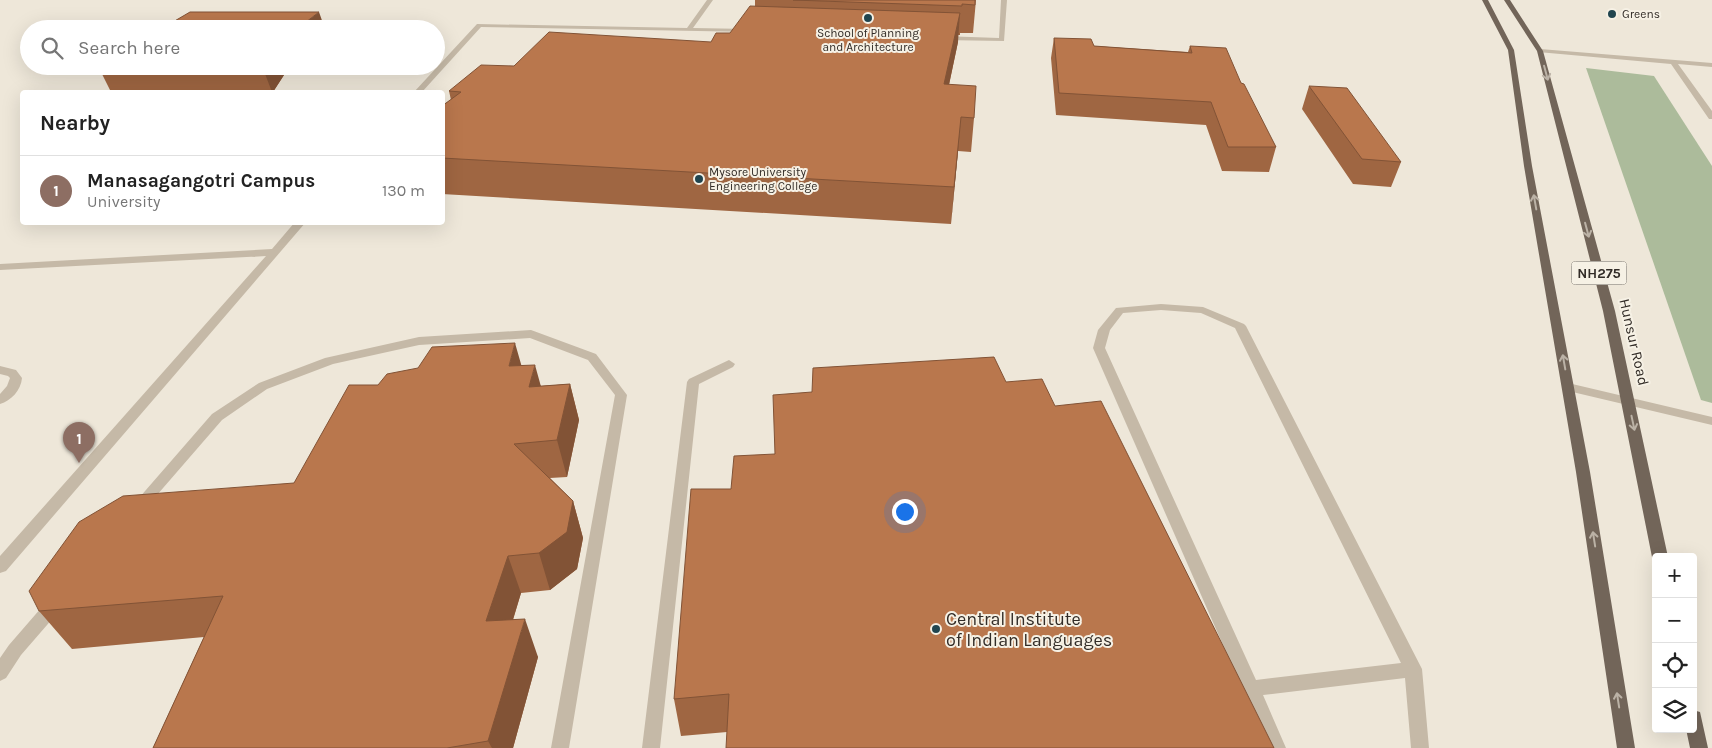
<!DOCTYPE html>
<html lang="en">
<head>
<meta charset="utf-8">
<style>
  :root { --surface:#fff; --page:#f2f2f2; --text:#222; --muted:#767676; --line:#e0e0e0; --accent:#ea580c }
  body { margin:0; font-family:Karla,sans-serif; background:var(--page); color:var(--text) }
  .controls { position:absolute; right:15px; bottom:15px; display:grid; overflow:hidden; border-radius:5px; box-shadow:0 5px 20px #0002 }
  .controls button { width:45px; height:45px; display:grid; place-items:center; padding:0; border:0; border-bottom:1px solid var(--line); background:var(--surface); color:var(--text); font:25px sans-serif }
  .you { position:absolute; left:904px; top:511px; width:18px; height:18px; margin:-12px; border:4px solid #fff; border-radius:50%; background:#1a73e8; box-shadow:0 0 0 8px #1a73e833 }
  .badge { display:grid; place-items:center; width:32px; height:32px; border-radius:50%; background:var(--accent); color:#fff; font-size:16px; font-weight:700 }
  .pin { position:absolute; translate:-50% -41px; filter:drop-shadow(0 1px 2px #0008) }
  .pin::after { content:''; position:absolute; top:26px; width:18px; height:15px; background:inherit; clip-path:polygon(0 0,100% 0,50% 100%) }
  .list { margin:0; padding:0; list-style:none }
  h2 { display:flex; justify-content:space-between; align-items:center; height:65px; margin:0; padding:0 20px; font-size:21px }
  h2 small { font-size:16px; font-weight:400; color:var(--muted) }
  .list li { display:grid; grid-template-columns:32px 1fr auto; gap:15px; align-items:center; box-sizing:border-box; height:70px; padding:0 20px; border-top:1px solid var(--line) }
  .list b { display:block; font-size:19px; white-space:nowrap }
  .list p { margin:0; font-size:16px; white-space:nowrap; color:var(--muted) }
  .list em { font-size:16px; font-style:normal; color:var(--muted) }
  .icon { flex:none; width:28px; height:28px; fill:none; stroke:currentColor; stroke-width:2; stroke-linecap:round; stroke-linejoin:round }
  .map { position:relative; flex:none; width:1712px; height:748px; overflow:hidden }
  .search { position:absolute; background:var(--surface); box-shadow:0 5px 20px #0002; left:20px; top:20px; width:425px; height:55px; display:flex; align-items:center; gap:12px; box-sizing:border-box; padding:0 18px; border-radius:28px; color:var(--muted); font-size:19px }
  .panel { position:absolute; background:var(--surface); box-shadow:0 5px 20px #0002; left:20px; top:90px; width:425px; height:135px; border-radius:5px }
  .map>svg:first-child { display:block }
</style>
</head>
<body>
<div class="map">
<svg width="1712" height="748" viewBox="0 0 1712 748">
  <rect width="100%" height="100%" fill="#eee7d9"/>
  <path fill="#acbb9b" d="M 1586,68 L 1654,76 L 1712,166 L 1712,403 L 1701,400 Z"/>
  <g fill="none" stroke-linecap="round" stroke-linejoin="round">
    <path fill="#c5b9a7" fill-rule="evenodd" d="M 707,0 L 713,0 L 693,28 L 750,29 L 753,31 L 752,32 L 481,27 L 422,92 L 414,92 L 477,24 L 687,28 Z
      M 1001,0 L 1007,0 L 1004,41 L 942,40 L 939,38 L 942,36 L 999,38 Z
      M 295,222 L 306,222 L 6,571 L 0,573 L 0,556 L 266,256 L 0,270 L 0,264 L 272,249 Z
      M 1161,304 L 1203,307 L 1244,324 L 1246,326 L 1422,669 L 1429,748 L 1411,748 L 1405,678 L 1263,695 L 1286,748 L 1268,748 L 1093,348 L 1098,330 L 1116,308 ZM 1161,310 L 1201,313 L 1235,328 L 1401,663 L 1256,680 L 1105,348 L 1110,330 L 1123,313 Z
      M 531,330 L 596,354 L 627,395 L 569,748 L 551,748 L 615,395 L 588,360 L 530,338 L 419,345 L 333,364 L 267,389 L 222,420 L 144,510 L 139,511 L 134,510 L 132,506 L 212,414 L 259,383 L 325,358 L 419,337 Z
      M 729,360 L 735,364 L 733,367 L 699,384 L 660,748 L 642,748 L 687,382 L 689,379 Z
      M 0,366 L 16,370 L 22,378 C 21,390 11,401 0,404 L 0,394 L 7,386 L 10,378 L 8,376 L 0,374 Z
      M 54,598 L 60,600 L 62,605 L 60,610 L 21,655 L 6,678 L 0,681 L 0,658 L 9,645 L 48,600 Z"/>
    <path fill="#c5b9a7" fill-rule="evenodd" d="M 1540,49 L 1712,63 L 1712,67 L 1678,64 L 1712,111 L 1712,119 L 1709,119 L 1671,64 L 1538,52 L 1538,50 Z
      M 1568,383 L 1712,417 L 1712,425 L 1564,390 L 1562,387 L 1564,384 Z"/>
    <path fill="#726559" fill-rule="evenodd" d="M 1482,0 L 1488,0 L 1514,50 L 1532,166 L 1590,472 L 1635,748 L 1617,748 L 1576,472 L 1524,166 L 1508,50 Z
      M 1504,0 L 1510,0 L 1543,51 L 1615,311 L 1668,557 L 1656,557 L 1656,562 L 1652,557 L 1603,311 L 1537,51 Z
      M 1693,710 L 1700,712 L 1708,748 L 1690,748 L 1686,729 L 1693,729 Z"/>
  </g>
  <path fill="#9f6642" d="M 755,0 L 976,0 L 973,33 L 960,33 L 960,35 L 958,35 L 958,42 L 949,85 L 974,118 L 971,152 L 958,151 L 951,224 L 442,194 L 442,106 L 451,100 L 449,91 L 514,66 L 711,42 L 730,33 L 755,6 Z
    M 1054,38 L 1094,46 L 1188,52 L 1190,46 L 1241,83 L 1276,147 L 1269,172 L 1222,171 L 1206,125 L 1056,115 L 1051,58 Z
    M 98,66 L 299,66 L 289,74 L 284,75 L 273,92 L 111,92 Z
    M 1309,86 L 1401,162 L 1391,187 L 1353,184 L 1302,109 Z
    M 994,357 L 727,732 L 681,736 L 674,699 L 731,489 L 775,454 L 812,392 Z
    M 521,365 L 541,386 L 570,384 L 579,420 L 567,477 L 550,478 L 573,501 L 583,538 L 577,569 L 550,590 L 521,593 L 513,620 L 538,657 L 513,748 L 153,748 L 204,637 L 72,649 L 39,611 L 294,483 Z"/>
  <path fill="#825336" d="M 319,12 L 325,29 L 297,29 Z
    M 960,13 L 958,42 L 942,117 L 944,84 Z
    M 262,66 L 281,66 L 284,75 L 273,92 L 272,92 Z
    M 286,66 L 299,66 L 289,74 Z
    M 961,117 L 958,151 L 951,224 L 954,187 Z
    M 515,343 L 525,378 L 509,366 Z
    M 535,365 L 545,401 L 529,387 Z
    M 570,384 L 579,420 L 567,477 L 557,440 Z
    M 573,501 L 583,538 L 577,569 L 550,590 L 539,553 Z
    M 508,556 L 521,593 L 501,658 L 486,621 Z
    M 525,619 L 538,657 L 513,748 L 492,748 L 488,741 Z"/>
  <path fill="#b9774d" stroke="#825336" d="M 793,0 L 975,0 L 975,5 L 962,4 L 962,6 Z
    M 750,6 L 960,13 L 944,84 L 976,86 L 974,118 L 961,117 L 954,187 L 442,158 L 442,106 L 461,92 L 449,91 L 481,65 L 514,66 L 549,32 L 711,42 L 716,33 L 730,33 Z
    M 190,12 L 319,12 L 297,29 L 161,29 Z
    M 1054,38 L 1091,39 L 1094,46 L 1192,53 L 1190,46 L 1226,48 L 1241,83 L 1244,84 L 1276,147 L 1228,147 L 1211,102 L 1059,93 Z
    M 1309,86 L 1347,88 L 1401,162 L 1362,159 Z
    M 515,343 L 509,366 L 535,365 L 529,387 L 570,384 L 557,440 L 514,444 L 573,501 L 567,532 L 539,553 L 508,556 L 486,621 L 525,619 L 488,741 L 447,748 L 153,748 L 223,596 L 39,611 L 29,591 L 79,522 L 123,496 L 294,483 L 349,385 L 378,385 L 387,374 L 418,368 L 432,347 Z
    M 994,357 L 1006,382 L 1042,379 L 1055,406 L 1101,401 L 1274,748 L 726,748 L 729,694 L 674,699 L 691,489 L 731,489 L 734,456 L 775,454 L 773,395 L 812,392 L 813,368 Z"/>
  <defs><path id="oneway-shaft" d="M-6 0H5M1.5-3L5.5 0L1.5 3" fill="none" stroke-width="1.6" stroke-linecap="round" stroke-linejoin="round" transform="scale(1.25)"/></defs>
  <g stroke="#bbb2a6">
    <use href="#oneway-shaft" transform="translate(1546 73) rotate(75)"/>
    <use href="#oneway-shaft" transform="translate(1535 202) rotate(-100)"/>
    <use href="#oneway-shaft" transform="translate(1587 230) rotate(75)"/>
    <use href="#oneway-shaft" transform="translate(1564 362) rotate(-100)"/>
    <use href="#oneway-shaft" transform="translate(1633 423) rotate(78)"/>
    <use href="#oneway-shaft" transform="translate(1594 539) rotate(-99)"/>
    <use href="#oneway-shaft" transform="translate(1618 700) rotate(-99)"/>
  </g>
  <g fill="#21454f" stroke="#f6f1e5" stroke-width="2">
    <circle cx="1612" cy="14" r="5"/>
    <circle cx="868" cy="18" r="5"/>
    <circle cx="699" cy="179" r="5"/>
    <circle cx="936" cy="629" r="5"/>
  </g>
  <g text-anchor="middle" stroke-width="4" stroke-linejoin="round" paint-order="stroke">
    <g font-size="12" fill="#322c27" stroke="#f6f1e5" text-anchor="start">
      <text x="1622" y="18">Greens</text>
      <text x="868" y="37" text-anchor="middle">School of Planning<tspan x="868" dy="14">and Architecture</tspan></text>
      <text x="709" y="176">Mysore University<tspan x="709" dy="14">Engineering College</tspan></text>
    </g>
    <rect fill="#f6f1e5" stroke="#6d6760" stroke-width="1" x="1571.5" y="261.5" width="55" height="23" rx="4"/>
    <g font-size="14" font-weight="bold" fill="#322c27">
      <text x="1599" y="278">NH275</text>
    </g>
    <g font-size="15" fill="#322c27" stroke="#f6f1e5">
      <text transform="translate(1634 342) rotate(77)" y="5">Hunsur Road</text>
    </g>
    <g font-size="18" fill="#322c27" stroke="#f6f1e5" text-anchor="start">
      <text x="946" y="625">Central Institute<tspan x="946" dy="21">of Indian Languages</tspan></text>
    </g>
  </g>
</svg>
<div class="controls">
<button>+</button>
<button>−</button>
<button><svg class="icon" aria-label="locate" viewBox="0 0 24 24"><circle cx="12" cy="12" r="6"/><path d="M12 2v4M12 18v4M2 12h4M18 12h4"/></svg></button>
<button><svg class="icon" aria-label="layers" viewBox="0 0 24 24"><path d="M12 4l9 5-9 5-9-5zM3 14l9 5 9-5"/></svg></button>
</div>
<div class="you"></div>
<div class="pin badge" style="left:79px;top:463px;background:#8d6e63">1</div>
<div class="search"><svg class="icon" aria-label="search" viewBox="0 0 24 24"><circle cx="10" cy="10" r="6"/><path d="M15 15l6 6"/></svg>Search here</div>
<section class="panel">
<h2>Nearby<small></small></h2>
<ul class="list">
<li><span class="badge" style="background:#8d6e63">1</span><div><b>Manasagangotri Campus</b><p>University</p></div><em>130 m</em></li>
</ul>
</section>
</div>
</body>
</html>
